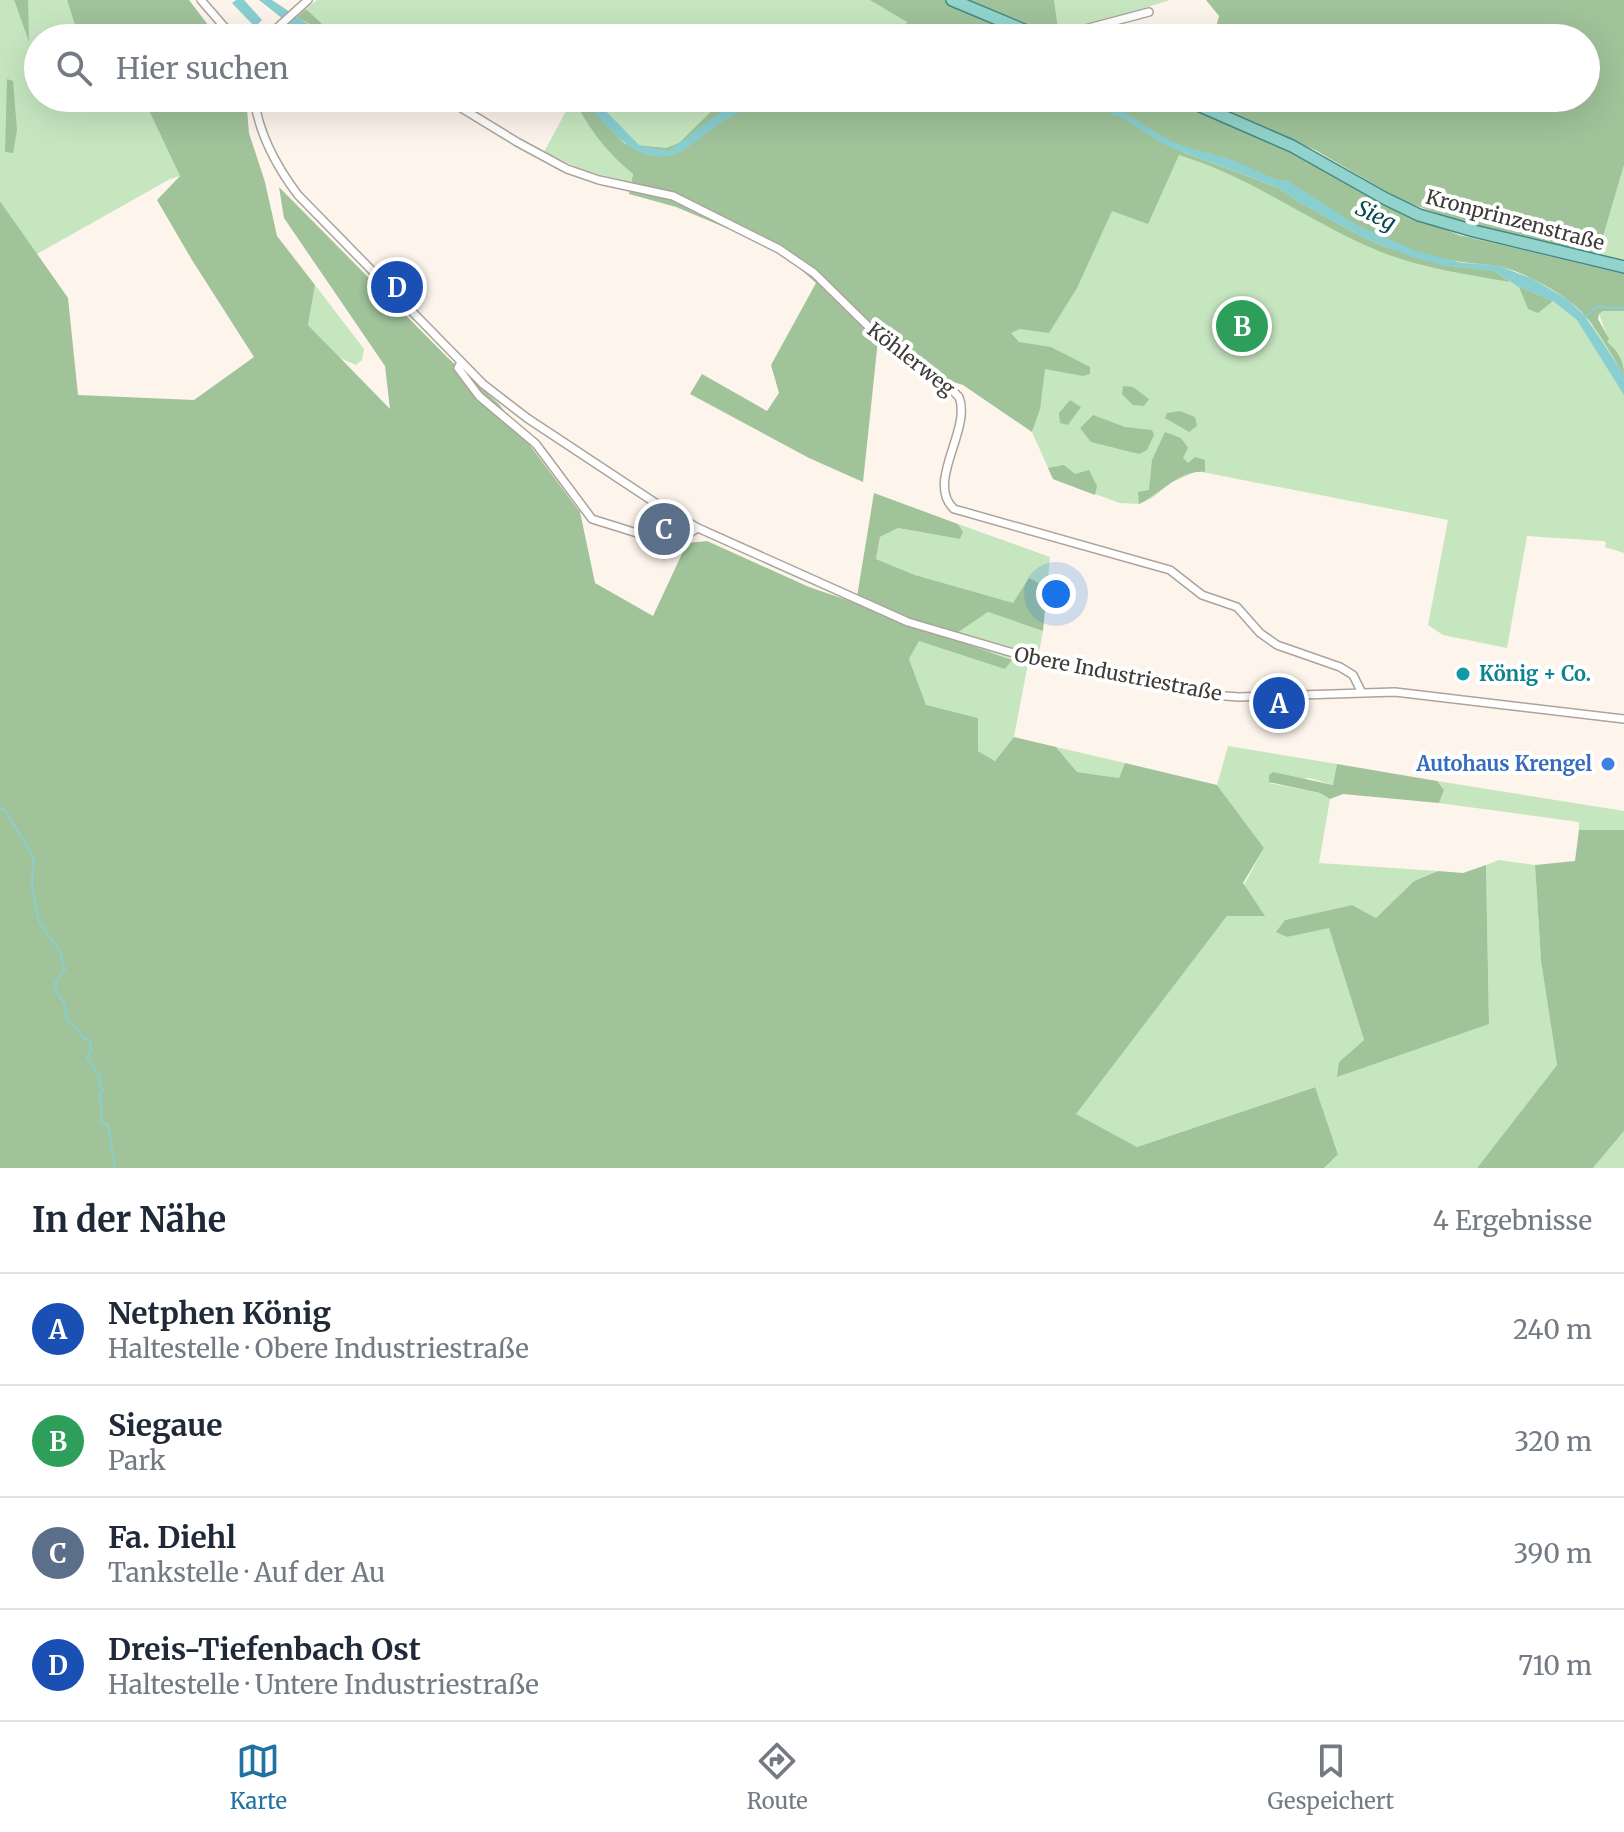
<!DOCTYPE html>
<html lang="de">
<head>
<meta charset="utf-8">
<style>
  :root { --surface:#fff; --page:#f6f6f7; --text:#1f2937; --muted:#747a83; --line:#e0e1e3; --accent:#2171a2 }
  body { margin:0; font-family:Merriweather,serif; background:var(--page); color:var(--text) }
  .you { position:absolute; left:1056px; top:594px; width:28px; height:28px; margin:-20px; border:6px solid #fff; border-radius:50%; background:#1a73e8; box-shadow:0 0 0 12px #1a73e833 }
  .badge { display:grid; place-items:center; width:52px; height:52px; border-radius:50%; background:var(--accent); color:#fff; font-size:26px; font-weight:700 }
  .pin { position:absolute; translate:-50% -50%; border:4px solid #fff; box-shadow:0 2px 8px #0006 }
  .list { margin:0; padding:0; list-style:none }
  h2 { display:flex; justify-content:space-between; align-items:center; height:104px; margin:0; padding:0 32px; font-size:34px }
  h2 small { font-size:26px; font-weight:400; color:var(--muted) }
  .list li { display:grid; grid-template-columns:52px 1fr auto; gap:24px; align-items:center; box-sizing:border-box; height:112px; padding:0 32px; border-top:2px solid var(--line) }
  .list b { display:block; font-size:30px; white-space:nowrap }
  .list p { margin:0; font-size:26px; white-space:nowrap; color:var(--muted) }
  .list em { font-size:26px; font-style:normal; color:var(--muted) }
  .icon { flex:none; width:44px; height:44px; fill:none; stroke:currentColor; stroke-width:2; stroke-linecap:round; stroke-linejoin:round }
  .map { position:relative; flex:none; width:1624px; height:1168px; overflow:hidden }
  .search { position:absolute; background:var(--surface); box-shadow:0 8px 32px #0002; left:24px; right:24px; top:24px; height:88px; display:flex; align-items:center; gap:20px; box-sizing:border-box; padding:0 28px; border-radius:44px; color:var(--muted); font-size:30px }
  .sheet { height:552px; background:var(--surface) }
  nav { display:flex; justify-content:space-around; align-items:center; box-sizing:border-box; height:112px; border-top:2px solid var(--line); background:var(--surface); font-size:22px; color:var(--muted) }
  nav a { display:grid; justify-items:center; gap:4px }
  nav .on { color:var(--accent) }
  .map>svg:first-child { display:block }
</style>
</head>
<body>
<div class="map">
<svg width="1624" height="1168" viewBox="0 0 1624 1168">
  <rect width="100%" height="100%" fill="#fdf4ec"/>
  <path fill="#c6e6c0" d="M 0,0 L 14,0 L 28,39 L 28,0 L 67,0 L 79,38 L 38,38 L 38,98 L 143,98 L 180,176 L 170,179 L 37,254 L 0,201 Z
    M 317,0 L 882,0 L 977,38 L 345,38 L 330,36 L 330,31 L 306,9 Z
    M 1054,0 L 1170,0 L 1059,35 Z
    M 573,98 C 589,129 606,152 633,174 L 631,182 L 585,171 L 544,152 Z
    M 583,98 L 1100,98 L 1505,266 L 1607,336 L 1599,314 L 1603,311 L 1624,311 L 1624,553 L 1605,547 L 1606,542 L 1603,541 L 1527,536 L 1507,648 L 1443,635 L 1428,625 L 1448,520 L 1197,471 L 1172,482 L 1152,498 L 1139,504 L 1120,503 L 1053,479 L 1032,432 L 1034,426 L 630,150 Z
    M 1624,165 L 1624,261 L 1597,256 Z
    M 315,285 L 364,349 L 362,360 L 356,365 L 340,358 L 308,325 Z
    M 958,524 L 1050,557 L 1047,588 L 1036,583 L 1014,604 L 915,575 L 876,559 L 880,537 L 898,528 L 960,539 L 963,532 Z
    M 988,612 L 1043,631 L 1039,652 L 1028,663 L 1014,737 L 995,761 L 978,751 L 978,718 L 926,706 L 909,659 L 919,641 L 1011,659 L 949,639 Z
    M 1228,746 L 1337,764 L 1334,785 L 1309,778 L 1269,783 L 1320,793 L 1330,799 L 1319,863 L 1438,871 L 1414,881 L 1376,918 L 1352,905 L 1285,920 L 1277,932 L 1287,937 L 1329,927 L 1364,1040 L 1339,1062 L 1489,1024 L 1486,865 L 1499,860 L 1535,865 L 1541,961 L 1557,1065 L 1477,1168 L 1324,1168 L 1338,1153 L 1314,1087 L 1137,1147 L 1075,1114 L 1227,916 L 1264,848 L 1217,785 Z
    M 1056,747 L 1125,763 L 1119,778 L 1077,772 Z
    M 1437,781 L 1624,811 L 1624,830 L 1579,830 L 1579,822 L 1439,803 L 1444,790 Z
    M 1624,1131 L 1624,1168 L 1593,1168 Z"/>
  <path fill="#a0c39a" d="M 14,0 L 28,0 L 29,42 Z
    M 67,0 L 189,0 L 218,38 L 79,38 Z
    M 870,0 L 1054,0 L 1059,35 L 1057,38 L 900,38 L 907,22 Z
    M 1206,0 L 1624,0 L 1624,165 L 1597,257 L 1471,225 L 1403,201 L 1315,150 L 1207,102 L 1206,98 L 1586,98 L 1586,38 L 1213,38 L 1219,16 Z
    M 306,9 L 330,31 L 330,36 L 297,17 Z
    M 7,79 L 13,81 L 17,130 L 13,153 L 5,152 Z
    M 143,98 L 246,98 L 249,133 L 265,182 L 277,236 L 315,285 L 308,325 L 390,409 L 385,366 L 284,218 L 279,187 L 448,358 L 499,404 L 580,512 L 595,583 L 653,616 L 687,543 L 707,541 L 809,587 L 856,603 L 874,493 L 958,524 L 963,532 L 960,539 L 898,528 L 880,537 L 876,559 L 915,575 L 1013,603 L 1029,578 L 1047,588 L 1043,631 L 988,612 L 950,638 L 1012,660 L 1005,669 L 919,641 L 909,659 L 926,705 L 978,718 L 978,751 L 995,761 L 1014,737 L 1056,747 L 1077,772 L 1119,778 L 1125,763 L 1217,785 L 1264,848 L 1243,883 L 1265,916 L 1227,916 L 1076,1114 L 1137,1147 L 1315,1087 L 1338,1154 L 1324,1168 L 0,1168 L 0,201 L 68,298 L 78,395 L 194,400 L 254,357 L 192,260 L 157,200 L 180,176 Z
    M 573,98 L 581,98 L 625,144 L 666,148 L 679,143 L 725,98 L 1168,98 L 1307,160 L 1398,211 L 1459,235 L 1624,274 L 1624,311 L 1603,311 L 1599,314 L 1598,319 L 1609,339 L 1607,342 C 1618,351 1624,361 1624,375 C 1609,351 1596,324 1574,305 C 1557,290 1516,268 1493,265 C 1470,263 1449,261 1426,255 C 1382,242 1323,208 1286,180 L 1278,180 L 1208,153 L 1180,151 L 1279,188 L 1299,202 L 1364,238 L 1386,247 L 1442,265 L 1494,271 L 1510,282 C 1461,273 1412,267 1367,246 C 1303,217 1246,175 1179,155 L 1148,224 L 1112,211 L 1077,288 L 1049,333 L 1020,329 L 1011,333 L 1019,342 L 1051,347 L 1090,367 L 1090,374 L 1083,376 L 1045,369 L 1040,409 L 1032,432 L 963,385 L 944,379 L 878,340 L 863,482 L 809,458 L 690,394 L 702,374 L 767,411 L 779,393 L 771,365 L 816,283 L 779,250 L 676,207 L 629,194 L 633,174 C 606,152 589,129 573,98 Z
    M 1519,287 L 1553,301 L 1538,313 L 1528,309 Z
    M 1123,386 L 1133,387 L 1149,399 L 1144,406 L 1133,405 L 1122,394 Z
    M 1070,400 L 1081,407 L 1068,425 L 1060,423 L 1059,413 Z
    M 1180,411 L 1195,417 L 1197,426 L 1189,432 L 1165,418 L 1167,413 Z
    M 1093,415 L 1125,427 L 1152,430 L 1154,435 L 1147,450 L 1139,454 L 1091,442 L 1080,428 Z
    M 1165,432 L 1181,438 L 1188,448 L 1183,458 L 1188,463 L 1195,457 L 1205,460 L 1205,472 C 1180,469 1159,495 1139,504 L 1138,492 L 1149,490 L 1152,460 Z
    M 1064,465 L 1075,474 L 1089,470 L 1097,486 L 1095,495 L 1053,479 L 1048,468 Z
    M 1337,764 L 1437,781 L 1444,790 L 1439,803 L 1343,794 L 1330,799 L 1320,793 L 1269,782 L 1269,775 L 1273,772 L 1333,785 Z
    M 1579,830 L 1624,830 L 1624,1131 L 1593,1168 L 1477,1168 L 1557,1065 L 1541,961 L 1535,865 L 1575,861 Z
    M 1486,865 L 1489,1024 L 1337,1077 L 1339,1062 L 1364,1040 L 1329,928 L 1287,937 L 1276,932 L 1285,920 L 1352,905 L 1376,918 L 1414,881 L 1438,871 L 1463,873 Z"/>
  <path fill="#89ced0" d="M 236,0 L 244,0 L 262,20 L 255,27 L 232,3 Z
    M 259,0 L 272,0 L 317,30 L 330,36 L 345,38 L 313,37 L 292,26 Z
    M 581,98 L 593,98 L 640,146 L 668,151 C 684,141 698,128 714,117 C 750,93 797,98 838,98 C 819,107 799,108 778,109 C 766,110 753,108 742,112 C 720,119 704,137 685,149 C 643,176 607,126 581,98 Z
    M 1071,98 C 1122,98 1134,125 1178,144 C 1193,150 1210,153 1226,158 C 1244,164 1261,173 1278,180 L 1286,180 L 1357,225 L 1416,251 L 1461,263 L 1496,265 L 1531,278 L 1567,299 L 1585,316 L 1624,375 L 1624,395 L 1577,320 L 1553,301 L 1519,287 L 1494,271 L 1442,265 L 1412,257 L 1364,238 L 1299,202 L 1279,188 L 1165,145 L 1122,118 Z"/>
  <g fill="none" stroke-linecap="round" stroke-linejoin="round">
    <path stroke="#89ced0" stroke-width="2" d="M 1585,317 L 1597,307 L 1624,308
      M 0,809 L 4,809 L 33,856 L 32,888 L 39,922 L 59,950 L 65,969 L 55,983 L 56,991 L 64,1003 L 68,1022 L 78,1029 L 82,1037 L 90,1041 L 91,1050 L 87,1058 L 100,1076 L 99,1085 L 103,1089 L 99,1096 C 103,1103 100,1114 102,1123 L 108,1125 L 115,1168"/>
    <defs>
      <path id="street" d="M 201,0 L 234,38
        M 266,38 L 308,0
        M 1070,38 L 1085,29 L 1149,12
        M 254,98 C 259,135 276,166 298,195 L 483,384 L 527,418 L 654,502 L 698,528 L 908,622 L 1020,655 L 1212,695 L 1239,697 L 1395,692 L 1624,719
        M 445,98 L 517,142 L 567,169 L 599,180 L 673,196 L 779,249 L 814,273 L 873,331 L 943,381 L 959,397 C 972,430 925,482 954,509 L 1170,570 L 1202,595 L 1237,607 L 1260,633 L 1277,645 L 1340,667 L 1353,675 L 1361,691
        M 461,362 L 458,368 L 479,396 L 536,444 L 592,519 L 653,538 L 681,538 L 698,528"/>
      <path id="primary" d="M 952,0 L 1043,38
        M 1182,98 L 1292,146 L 1386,199 L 1419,215 L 1474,231 L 1624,267"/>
    </defs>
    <use href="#street" stroke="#aca49c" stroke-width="10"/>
    <use href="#primary" stroke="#458b82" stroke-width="14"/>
    <use href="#street" stroke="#fff" stroke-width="7"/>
    <use href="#primary" stroke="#92d4cd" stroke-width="11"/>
  </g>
  <circle fill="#0f9aa8" stroke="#fff" stroke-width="3" cx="1463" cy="674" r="8"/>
  <circle fill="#3f7fe0" stroke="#fff" stroke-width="3" cx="1608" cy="764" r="8"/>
  <g text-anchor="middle" stroke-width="8" stroke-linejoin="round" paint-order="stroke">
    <g font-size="20" fill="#3d3a37" stroke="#fff">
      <text transform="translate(1515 220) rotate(15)" y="7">Kronprinzenstraße</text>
      <text transform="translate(911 359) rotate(38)" y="7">Köhlerweg</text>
      <text transform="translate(1118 674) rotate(11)" y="7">Obere Industriestraße</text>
    </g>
    <g font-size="20" font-weight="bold" fill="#0d838f" stroke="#fff" text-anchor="start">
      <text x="1479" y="681">König + Co.</text>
    </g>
    <g font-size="20" font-weight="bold" fill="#366cbe" stroke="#fff" text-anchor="end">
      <text x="1592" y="771">Autohaus Krengel</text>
    </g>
    <g font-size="22" font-style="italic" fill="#07484a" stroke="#fff">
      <text transform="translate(1376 215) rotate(26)" y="8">Sieg</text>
    </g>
  </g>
</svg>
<div class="you"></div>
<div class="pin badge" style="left:1279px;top:703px;background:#1a4fb4">A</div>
<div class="pin badge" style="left:1242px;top:326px;background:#2e9e5b">B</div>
<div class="pin badge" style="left:664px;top:529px;background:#5c6f8a">C</div>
<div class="pin badge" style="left:397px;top:287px;background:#1a4fb4">D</div>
<div class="search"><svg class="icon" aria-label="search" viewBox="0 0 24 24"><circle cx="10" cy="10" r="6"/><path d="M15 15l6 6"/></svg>Hier suchen</div>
</div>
<section class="sheet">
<h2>In der Nähe<small>4 Ergebnisse</small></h2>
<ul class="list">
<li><span class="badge" style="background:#1a4fb4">A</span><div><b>Netphen König</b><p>Haltestelle · Obere Industriestraße</p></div><em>240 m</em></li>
<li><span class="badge" style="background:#2e9e5b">B</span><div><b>Siegaue</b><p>Park</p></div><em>320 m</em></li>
<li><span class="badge" style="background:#5c6f8a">C</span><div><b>Fa. Diehl</b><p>Tankstelle · Auf der Au</p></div><em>390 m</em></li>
<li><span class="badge" style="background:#1a4fb4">D</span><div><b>Dreis-Tiefenbach Ost</b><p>Haltestelle · Untere Industriestraße</p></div><em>710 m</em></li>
</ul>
</section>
<nav>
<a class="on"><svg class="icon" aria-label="map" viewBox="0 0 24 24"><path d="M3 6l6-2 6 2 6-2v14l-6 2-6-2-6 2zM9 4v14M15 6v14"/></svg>Karte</a>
<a><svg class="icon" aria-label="directions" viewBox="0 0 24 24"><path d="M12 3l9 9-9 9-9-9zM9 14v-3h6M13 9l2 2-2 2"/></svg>Route</a>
<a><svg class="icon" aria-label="saved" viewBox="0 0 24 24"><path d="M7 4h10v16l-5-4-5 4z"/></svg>Gespeichert</a>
</nav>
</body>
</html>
